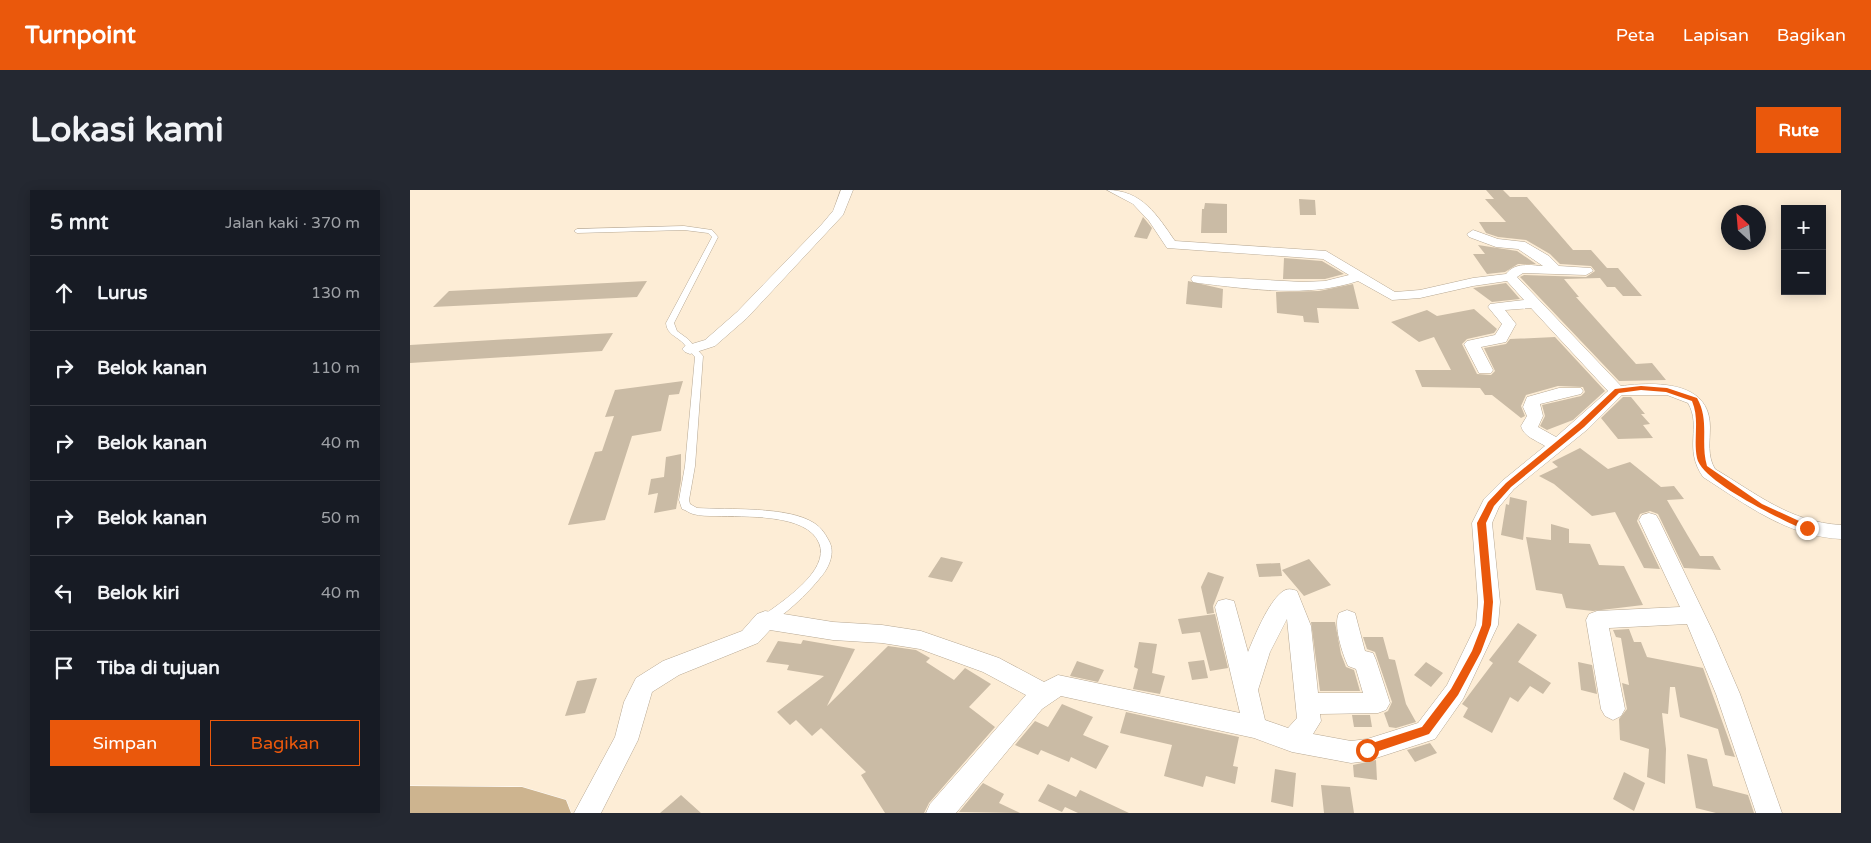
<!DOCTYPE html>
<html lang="id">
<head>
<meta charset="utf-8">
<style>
  :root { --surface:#171b24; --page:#242831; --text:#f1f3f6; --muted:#9ea1a6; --line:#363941; --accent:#ea580c }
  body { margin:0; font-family:"Varela Round",sans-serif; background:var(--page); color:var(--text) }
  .controls { position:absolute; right:15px; top:15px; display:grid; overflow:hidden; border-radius:0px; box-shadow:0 2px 12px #0003 }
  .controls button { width:45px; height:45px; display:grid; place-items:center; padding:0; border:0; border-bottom:1px solid var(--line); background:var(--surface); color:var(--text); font:25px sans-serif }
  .compass { position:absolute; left:1311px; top:15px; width:45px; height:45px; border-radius:50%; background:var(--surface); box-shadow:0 2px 12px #0003; rotate:334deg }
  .stop { position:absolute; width:15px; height:15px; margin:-11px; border:4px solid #ea580c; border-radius:50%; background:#fff }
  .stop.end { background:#ea580c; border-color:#fff; box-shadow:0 1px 5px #0008 }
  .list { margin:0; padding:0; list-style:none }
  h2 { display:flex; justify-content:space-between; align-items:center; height:65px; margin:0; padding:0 20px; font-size:21px }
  h2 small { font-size:16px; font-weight:400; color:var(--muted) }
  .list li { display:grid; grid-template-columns:32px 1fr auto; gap:15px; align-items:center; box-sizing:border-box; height:75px; padding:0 20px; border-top:1px solid var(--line) }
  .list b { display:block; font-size:19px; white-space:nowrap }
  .list em { font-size:16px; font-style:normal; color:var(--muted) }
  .actions { display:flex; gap:10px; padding:15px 20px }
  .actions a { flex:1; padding:11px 0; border:1px solid var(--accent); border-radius:0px; text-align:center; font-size:18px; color:var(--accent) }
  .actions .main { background:var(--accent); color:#fff }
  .icon { flex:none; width:28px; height:28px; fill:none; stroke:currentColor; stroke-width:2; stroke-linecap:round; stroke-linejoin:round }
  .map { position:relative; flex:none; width:1431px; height:623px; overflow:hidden; border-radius:0px }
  header { display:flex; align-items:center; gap:30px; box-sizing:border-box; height:70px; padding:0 25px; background:var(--accent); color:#fff }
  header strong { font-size:24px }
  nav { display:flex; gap:28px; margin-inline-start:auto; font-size:18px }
  .intro { display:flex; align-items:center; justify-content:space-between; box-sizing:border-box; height:120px; padding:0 30px }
  h1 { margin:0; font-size:35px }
  .button { padding:12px 22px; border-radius:0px; background:var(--accent); color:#fff; font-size:18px; font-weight:700 }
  main { display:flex; gap:30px; padding:0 30px }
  aside { flex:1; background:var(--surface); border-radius:0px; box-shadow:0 2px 12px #0003 }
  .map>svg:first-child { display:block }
</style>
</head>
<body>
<header>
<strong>Turnpoint</strong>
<nav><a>Peta</a><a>Lapisan</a><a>Bagikan</a></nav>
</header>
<div class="intro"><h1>Lokasi kami</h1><a class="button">Rute</a></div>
<main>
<aside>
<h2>5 mnt<small>Jalan kaki · 370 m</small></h2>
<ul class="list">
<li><svg class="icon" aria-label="ahead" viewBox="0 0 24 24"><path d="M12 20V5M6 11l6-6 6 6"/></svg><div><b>Lurus</b></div><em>130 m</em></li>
<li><svg class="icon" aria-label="right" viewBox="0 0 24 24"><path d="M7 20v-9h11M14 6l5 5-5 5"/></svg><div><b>Belok kanan</b></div><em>110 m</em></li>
<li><svg class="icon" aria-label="right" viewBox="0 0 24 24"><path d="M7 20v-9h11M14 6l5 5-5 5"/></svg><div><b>Belok kanan</b></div><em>40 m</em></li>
<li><svg class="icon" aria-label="right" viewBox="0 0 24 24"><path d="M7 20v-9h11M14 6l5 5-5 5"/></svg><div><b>Belok kanan</b></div><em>50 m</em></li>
<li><svg class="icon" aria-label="left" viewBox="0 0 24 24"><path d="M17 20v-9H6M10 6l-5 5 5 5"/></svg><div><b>Belok kiri</b></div><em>40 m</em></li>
<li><svg class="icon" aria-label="arrive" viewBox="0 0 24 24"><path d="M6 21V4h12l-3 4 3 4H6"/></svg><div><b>Tiba di tujuan</b></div></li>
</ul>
<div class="actions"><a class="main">Simpan</a><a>Bagikan</a></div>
</aside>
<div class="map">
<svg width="1431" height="623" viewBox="0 0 1431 623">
  <rect width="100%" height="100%" fill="#fdedd6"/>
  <path fill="#cabba5" d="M 1076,0 L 1093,0 L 1100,7 L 1117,7 L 1163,60 L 1181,60 L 1197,78 L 1208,78 L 1232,106 L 1213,106 L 1205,97 L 1197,97 L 1190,88 L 1154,89 L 1169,107 L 1166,107 L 1226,174 L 1242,173 L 1256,190 L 1209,191 L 1110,87 L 1114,85 L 1176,87 L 1185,81 L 1181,76 L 1150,74 L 1140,64 L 1116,50 L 1088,47 L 1076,43 L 1069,32 L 1096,32 L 1075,9 L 1084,9 Z
    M 889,9 L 905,10 L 906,25 L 890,25 Z
    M 795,13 L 817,14 L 817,43 L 791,43 L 792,19 L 794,19 Z
    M 733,27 L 742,38 L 737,49 L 724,47 Z
    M 1068,55 L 1107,61 L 1126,74 L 1108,74 L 1095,82 L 1077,84 L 1063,64 L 1075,64 Z
    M 874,68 L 912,71 L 934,84 L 915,89 L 873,89 Z
    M 237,91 L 227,107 L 23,117 L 39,101 Z
    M 778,91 L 813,99 L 812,118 L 776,114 Z
    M 1096,93 L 1110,109 L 1082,112 L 1063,98 Z
    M 943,94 L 949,119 L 907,118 L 909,133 L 894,132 L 893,126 L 867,123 L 866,102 L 909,101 Z
    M 1064,119 L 1087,139 L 1084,143 L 1057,149 L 1052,154 L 1067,184 L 1081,185 L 1085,181 L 1074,158 L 1096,154 L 1100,149 L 1145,147 L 1195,201 L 1163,230 L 1137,240 L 1130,236 L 1135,226 L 1132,215 L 1171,206 L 1175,202 L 1173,197 L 1148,196 L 1116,205 L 1111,216 L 1115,226 L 1111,228 L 1082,205 L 1075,205 L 1070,198 L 1012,197 L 1005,180 L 1041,180 L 1024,147 L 1009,152 L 981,132 L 1017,120 L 1027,126 Z
    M 203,143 L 192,161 L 0,173 L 0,155 Z
    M 273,191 L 269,204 L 259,205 L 251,241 L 222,246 L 195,330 L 158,335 L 185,262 L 192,261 L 204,226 L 195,227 L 205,200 Z
    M 1213,207 L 1221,207 L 1235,224 L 1231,224 L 1240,234 L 1233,235 L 1243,248 L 1208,249 L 1191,228 Z
    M 1170,258 L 1198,279 L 1220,272 L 1251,297 L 1264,296 L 1274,309 L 1257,310 L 1278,346 L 1290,366 L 1303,366 L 1311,380 L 1274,378 L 1248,324 L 1240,321 L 1230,324 L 1227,331 L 1250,379 L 1234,378 L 1205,322 L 1182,326 L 1144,294 L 1129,286 L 1148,277 L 1142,272 Z
    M 271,264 L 271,290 L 266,319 L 244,323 L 248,303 L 238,305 L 241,289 L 254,287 L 256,267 Z
    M 1100,307 L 1117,311 L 1113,350 L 1091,345 L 1096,314 L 1099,315 Z
    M 1141,334 L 1159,339 L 1159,353 L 1180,354 L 1189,375 L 1214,376 L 1233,415 L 1183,421 L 1156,418 L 1152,404 L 1126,400 L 1116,347 L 1141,350 Z
    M 531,367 L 553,372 L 542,392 L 518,387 Z
    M 899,369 L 921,395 L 894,406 L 872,380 Z
    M 870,373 L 872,386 L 849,387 L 846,374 Z
    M 798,382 L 814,387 L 803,416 L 804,423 L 797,424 L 791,397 Z
    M 805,424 L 818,478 L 800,481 L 790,442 L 772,444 L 768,429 Z
    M 901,432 L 925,432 L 931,464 L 936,477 L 944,480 L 950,501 L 910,501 Z
    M 1108,433 L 1127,445 L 1108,472 L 1141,493 L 1133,504 L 1120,496 L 1108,512 L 1100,507 L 1082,543 L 1053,527 L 1058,518 L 1052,514 L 1083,473 L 1079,470 Z
    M 1219,439 L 1224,452 L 1231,452 L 1237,467 L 1293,478 L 1325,567 L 1315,565 L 1308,539 L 1270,527 L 1265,497 L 1260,497 L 1258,524 L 1252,523 L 1256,559 L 1255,594 L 1237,587 L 1239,559 L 1210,550 L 1209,529 L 1217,519 L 1212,493 L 1219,495 L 1211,448 L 1206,447 L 1203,440 Z
    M 953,447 L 973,447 L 979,469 L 985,470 L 996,514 L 1006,532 L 986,538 L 979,537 L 974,523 L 978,521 L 982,512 L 965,462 L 957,459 Z
    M 393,450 L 445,459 L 417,516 L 478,456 L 506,460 L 520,468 L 516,472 L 544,490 L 555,478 L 581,494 L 559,517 L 585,537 L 519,613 L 514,623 L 475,623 L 451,585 L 456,582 L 411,538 L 402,546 L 386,530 L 380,535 L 367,522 L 414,486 L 377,480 L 379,475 L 356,472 L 368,451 L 391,454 Z
    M 729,452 L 747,454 L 742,483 L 755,486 L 750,504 L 723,499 L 728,479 L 724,477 Z
    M 794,470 L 798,488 L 782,490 L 778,472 Z
    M 667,471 L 694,480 L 688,492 L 660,486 Z
    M 1016,472 L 1033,483 L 1021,497 L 1004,485 Z
    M 1168,472 L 1182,475 L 1187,504 L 1171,500 Z
    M 187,488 L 175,523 L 155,526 L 167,491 Z
    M 652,514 L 683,527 L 673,545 L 699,556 L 686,579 L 661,567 L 659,572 L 631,560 L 628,565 L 605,555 L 625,531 L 638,537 Z
    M 716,522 L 829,547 L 823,576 L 828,577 L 825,594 L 796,586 L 793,597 L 754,586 L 762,555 L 710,543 Z
    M 942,525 L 960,525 L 962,537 L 944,537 Z
    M 1020,553 L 1027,563 L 1005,572 L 997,560 Z
    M 1277,564 L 1297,569 L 1303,596 L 1338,605 L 1344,623 L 1306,623 L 1286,618 Z
    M 966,570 L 967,590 L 944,587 L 943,575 Z
    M 865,579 L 886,583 L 883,617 L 861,612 Z
    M 1214,582 L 1235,593 L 1224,621 L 1203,609 Z
    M 573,593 L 594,604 L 589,613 L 610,623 L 549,622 Z
    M 638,594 L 666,607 L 670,600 L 719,623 L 668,623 L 655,617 L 652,622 L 628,611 Z
    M 911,595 L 940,597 L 944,623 L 914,623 Z
    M 271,605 L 291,623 L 250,623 L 263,612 Z"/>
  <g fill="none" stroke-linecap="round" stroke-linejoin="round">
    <defs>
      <path id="lane" d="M 274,36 L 302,40 L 308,47 L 264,133 L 267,141 L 278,149 L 293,166 L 285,276 L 279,310 L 280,314 L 287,318 C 318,320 378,316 404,333 C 412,338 416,345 420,353 C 425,365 418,379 410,388 C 399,402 372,429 355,435 L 351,433 L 349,430 L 351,427 C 370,413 421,381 409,353 C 397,323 333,327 306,326 C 298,326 290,326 283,324 C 279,323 276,320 272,319 L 269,310 L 275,276 L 285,167 C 281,163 278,158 274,154 C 267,146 257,145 256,133 L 302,47 L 298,43 L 274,40 L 167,43 L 164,41 L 167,39 Z"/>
      <path id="street" d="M 431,0 L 443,0 L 433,25 L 337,128 L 305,156 L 280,164 L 275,162 L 272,159 L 275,156 L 295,150 L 327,122 L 412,34 L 423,21 Z
        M 697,0 C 732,0 747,25 765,51 L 916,61 L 985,102 L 1010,100 L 1063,88 L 1096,84 C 1105,72 1120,75 1133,76 L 1108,59 L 1086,57 L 1059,47 L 1057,44 L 1063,40 L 1088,49 L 1115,52 L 1139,66 L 1149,76 L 1181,78 L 1183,81 L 1176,85 L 1113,83 L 1107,87 L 1211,196 C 1245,192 1300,190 1300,237 C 1300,251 1297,266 1305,279 C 1347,304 1380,332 1431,335 L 1431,349 C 1376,346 1337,315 1293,287 C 1273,258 1292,237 1278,213 L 1257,205 L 1212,205 L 1178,239 L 1104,299 L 1089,317 L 1082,333 L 1090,412 L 1088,435 L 1053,509 L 1025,549 L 957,571 L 941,573 L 882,562 L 844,548 L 651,506 L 632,519 L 546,623 L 516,623 L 520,614 L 616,505 L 573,482 L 510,459 L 472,453 L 423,450 L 360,440 L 348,453 L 269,485 L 242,502 L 228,550 L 191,623 L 164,623 L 205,547 L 214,512 L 226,488 L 253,471 L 332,441 L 347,424 L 355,421 L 423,432 L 472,435 L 511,441 L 589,468 L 634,492 L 648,485 L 830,523 L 805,417 L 808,411 L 816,409 L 824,411 L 838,462 C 845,445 858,413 872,402 C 877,398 882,399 887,401 L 901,436 L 908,503 L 953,503 L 946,479 L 938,476 C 932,463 923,435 929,423 L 937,420 L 945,423 L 955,461 L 963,463 L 966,470 L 980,513 L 976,520 L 968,523 L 910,524 L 911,531 L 903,544 L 941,551 L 957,549 L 1008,533 L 1037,495 L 1066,435 L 1068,412 L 1062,333 L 1074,309 L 1092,291 L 1135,256 C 1126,250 1114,247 1111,236 L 1117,226 L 1113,217 L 1117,207 L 1149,198 L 1171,198 L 1173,201 L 1171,204 L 1130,214 L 1133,226 L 1128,237 L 1146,247 L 1198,201 L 1121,118 L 1095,120 L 1106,134 L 1096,152 L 1071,157 L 1083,180 L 1081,183 L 1069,183 L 1054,154 L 1057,151 L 1085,145 L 1092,134 L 1078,117 L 1080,114 L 1114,110 L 1097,91 L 1063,96 L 1010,108 L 982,110 L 948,91 C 898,108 840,99 788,93 L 783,92 L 781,89 L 783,86 L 893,92 L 915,91 L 939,85 L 913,69 L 757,58 L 739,31 L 723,14 ZM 877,429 L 887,528 L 878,538 L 855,530 L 848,500 L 860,462 Z
        M 1239,323 L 1246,325 L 1249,330 L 1305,446 L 1330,504 L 1372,623 L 1346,623 L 1306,504 L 1277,434 L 1199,438 L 1215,519 L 1211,526 L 1203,530 L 1195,526 L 1191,519 L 1176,430 L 1179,424 L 1187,421 L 1270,417 L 1229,330 L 1232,325 Z"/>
      <path id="primary" d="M 0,596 L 112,597 L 156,610 L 161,623 L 0,623 Z"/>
    </defs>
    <use href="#lane" stroke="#b7a893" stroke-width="1"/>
    <use href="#street" stroke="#b7a893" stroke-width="1"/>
    <use href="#primary" stroke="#fff" stroke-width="1"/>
    <use href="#lane" fill="#fff" fill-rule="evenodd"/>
    <use href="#street" fill="#fff" fill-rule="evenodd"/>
    <use href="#primary" fill="#cdb48f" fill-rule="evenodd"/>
  </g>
  <path fill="#ea580c" d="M 1231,196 L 1257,198 L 1287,208 C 1300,231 1290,252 1297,276 L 1352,314 L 1400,336 L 1400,340 L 1394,340 C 1371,329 1292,292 1287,268 C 1283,248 1290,230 1282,211 L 1256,202 L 1231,200 L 1209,203 L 1174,237 L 1101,297 L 1084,316 L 1076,333 L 1083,412 L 1081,435 L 1071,462 L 1048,505 L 1019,544 L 957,565 L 953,563 L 953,556 L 1012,537 L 1041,499 L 1062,461 L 1072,435 L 1074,412 L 1067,333 L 1078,312 L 1096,293 L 1169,233 L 1205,199 Z"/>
</svg>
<div class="controls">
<button>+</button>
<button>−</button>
</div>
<svg class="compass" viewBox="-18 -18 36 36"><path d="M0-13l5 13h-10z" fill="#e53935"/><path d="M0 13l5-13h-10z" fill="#9ea1a6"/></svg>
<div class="stop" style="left:957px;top:560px"></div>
<div class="stop end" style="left:1397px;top:338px"></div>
</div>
</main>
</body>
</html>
